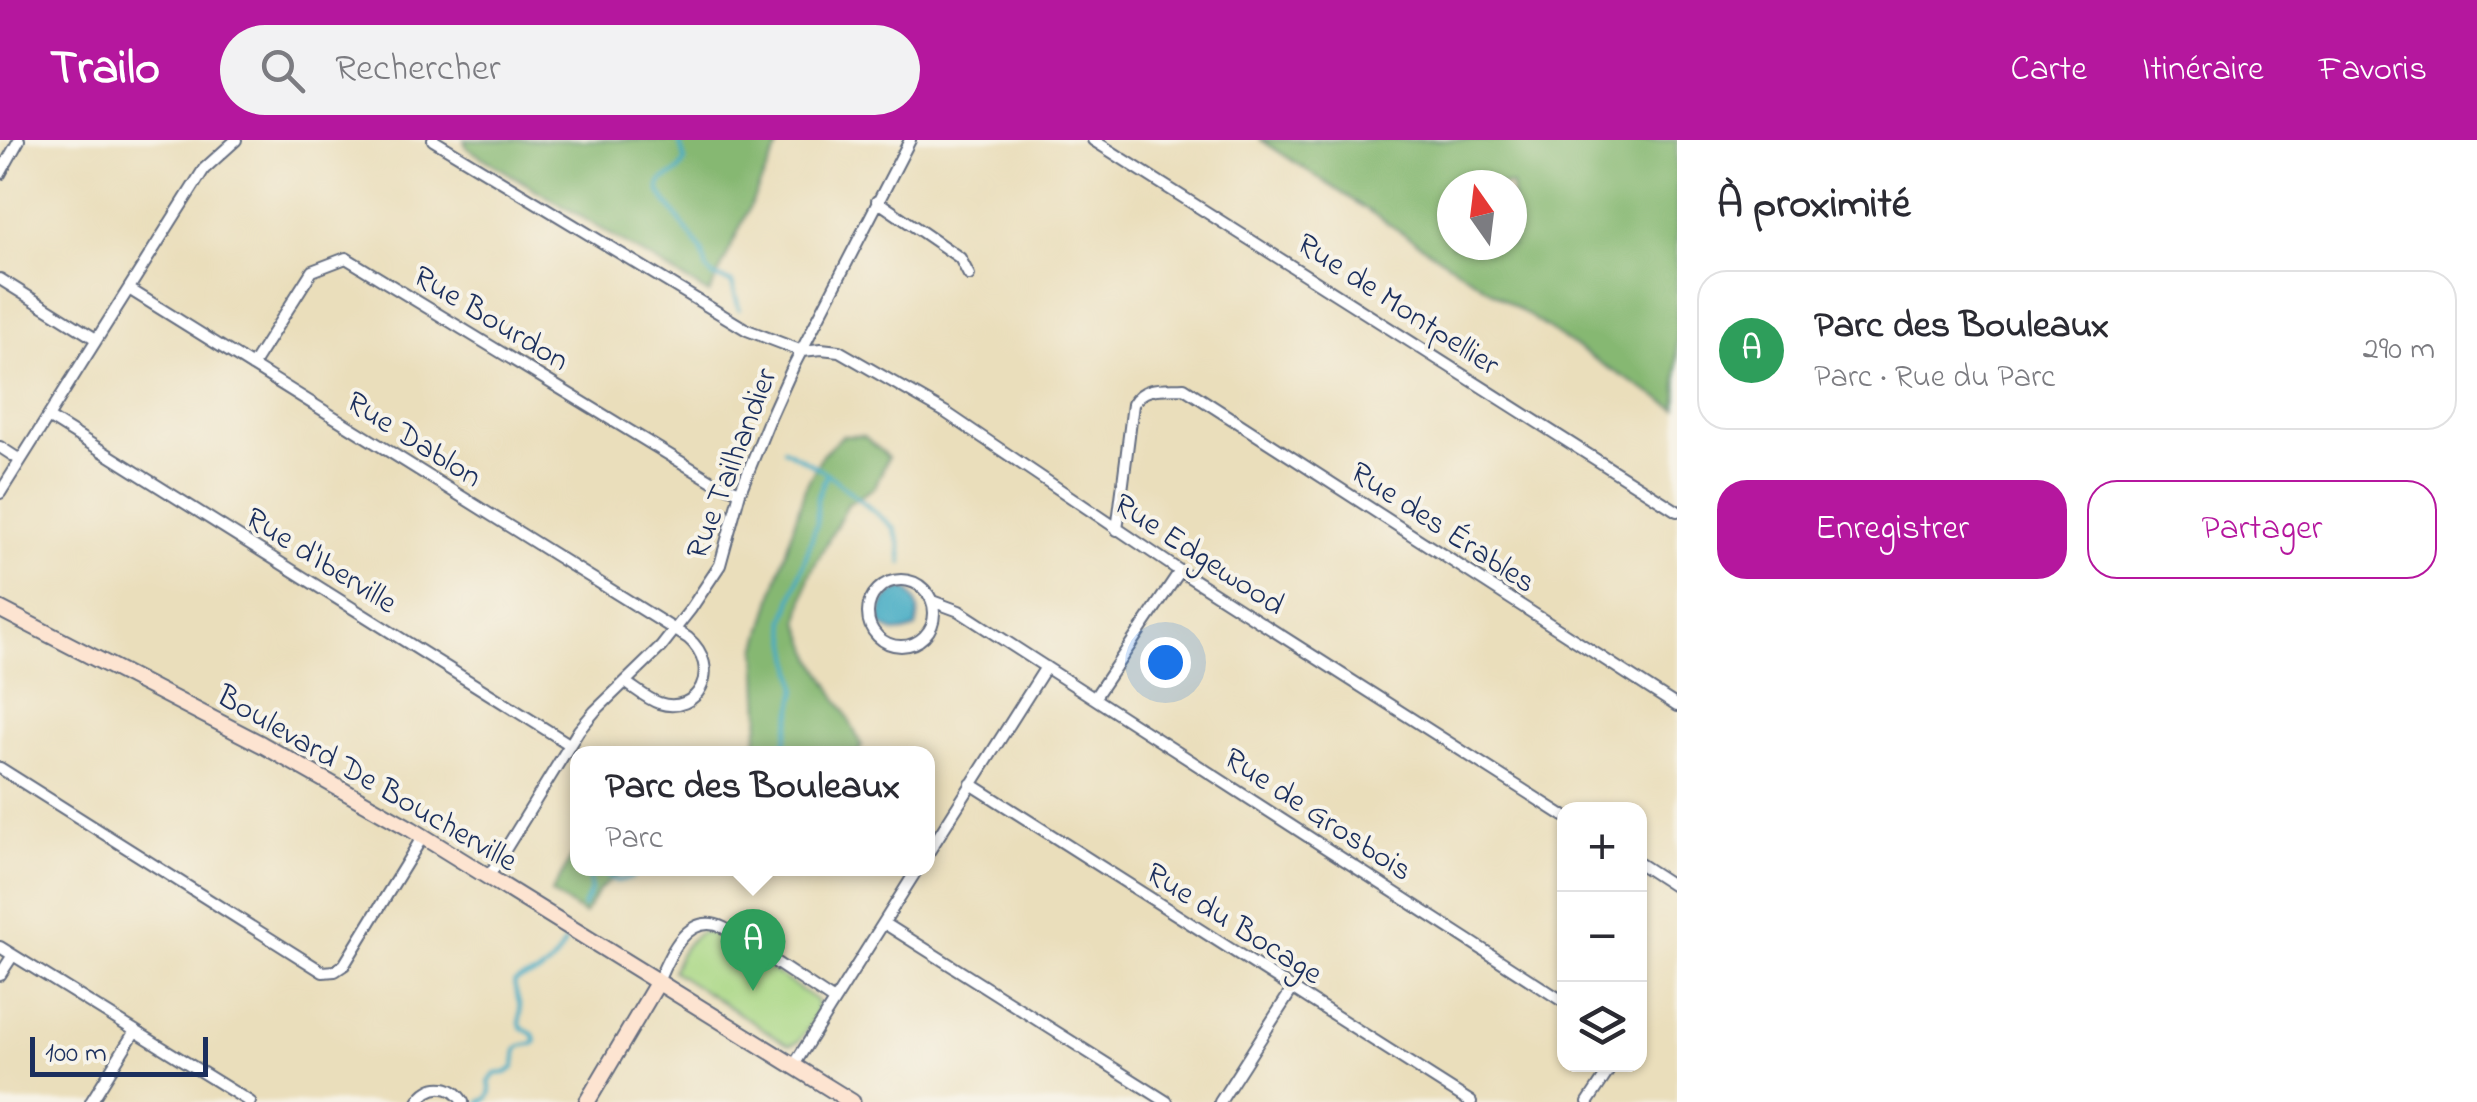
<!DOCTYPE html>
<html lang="fr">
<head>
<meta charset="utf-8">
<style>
  :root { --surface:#fff; --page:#f2f2f3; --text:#2b2b33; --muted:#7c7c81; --line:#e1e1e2; --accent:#b5179e }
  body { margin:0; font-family:"Indie Flower",sans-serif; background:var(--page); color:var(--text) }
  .controls { position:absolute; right:30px; bottom:30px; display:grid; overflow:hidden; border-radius:20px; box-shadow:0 2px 8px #0004 }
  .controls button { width:90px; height:90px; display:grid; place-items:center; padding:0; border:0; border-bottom:2px solid var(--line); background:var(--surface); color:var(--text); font:50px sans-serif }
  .compass { position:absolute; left:1437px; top:30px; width:90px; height:90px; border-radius:50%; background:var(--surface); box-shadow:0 2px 8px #0004; rotate:346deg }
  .scale { position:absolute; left:30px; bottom:25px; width:178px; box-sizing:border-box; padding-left:10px; border:5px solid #1b2f5e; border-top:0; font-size:28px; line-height:35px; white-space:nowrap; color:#1b2f5e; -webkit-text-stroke:8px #f7f3e8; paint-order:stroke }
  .you { position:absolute; left:1165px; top:522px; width:35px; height:35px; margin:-25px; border:8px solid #fff; border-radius:50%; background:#1a73e8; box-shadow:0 0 0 15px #1a73e833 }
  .badge { display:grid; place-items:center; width:65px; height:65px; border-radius:50%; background:var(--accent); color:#fff; font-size:32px; font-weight:700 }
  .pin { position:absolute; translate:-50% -82px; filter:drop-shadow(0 2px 5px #0008) }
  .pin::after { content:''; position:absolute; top:52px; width:35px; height:30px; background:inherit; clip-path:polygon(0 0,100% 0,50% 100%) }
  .popup { position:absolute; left:570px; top:606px; width:365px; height:130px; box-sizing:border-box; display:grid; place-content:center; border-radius:20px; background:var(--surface); filter:drop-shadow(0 2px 8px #0005); font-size:32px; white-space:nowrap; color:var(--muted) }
  .popup b { font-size:38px; color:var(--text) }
  .popup::after { content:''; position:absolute; left:50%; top:100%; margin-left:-20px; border:20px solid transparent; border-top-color:var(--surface) }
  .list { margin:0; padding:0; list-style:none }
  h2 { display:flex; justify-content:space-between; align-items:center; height:130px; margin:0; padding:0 40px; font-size:42px }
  h2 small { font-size:32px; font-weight:400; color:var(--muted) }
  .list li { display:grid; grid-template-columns:65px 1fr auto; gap:30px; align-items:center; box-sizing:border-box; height:160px; margin:0 20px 20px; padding:0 20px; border:2px solid var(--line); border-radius:30px }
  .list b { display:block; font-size:38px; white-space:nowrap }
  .list p { margin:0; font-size:32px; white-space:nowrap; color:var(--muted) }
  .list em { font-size:32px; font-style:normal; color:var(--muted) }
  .actions { display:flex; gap:20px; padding:30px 40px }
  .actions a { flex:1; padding:22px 0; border:2px solid var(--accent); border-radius:30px; text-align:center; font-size:35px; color:var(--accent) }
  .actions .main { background:var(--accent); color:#fff }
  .icon { flex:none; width:55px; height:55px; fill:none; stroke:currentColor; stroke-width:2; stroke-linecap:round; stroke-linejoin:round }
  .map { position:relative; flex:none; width:1677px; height:962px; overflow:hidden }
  header { display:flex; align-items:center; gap:60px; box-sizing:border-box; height:140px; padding:0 50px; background:var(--accent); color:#fff }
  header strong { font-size:48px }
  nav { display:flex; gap:55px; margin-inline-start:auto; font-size:35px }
  .search { width:700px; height:90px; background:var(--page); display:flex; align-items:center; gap:25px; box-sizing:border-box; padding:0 35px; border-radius:55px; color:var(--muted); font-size:38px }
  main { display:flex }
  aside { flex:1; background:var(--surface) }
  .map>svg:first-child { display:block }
</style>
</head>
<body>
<header>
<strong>Trailo</strong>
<div class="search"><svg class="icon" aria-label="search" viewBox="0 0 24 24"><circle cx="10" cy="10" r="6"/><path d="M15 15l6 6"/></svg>Rechercher</div>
<nav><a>Carte</a><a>Itinéraire</a><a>Favoris</a></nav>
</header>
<main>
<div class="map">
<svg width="1677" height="962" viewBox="0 0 1677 962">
  <rect width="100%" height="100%" fill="#f7f3e8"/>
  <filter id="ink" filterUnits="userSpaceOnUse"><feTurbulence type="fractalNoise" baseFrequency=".01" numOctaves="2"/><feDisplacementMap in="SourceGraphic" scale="20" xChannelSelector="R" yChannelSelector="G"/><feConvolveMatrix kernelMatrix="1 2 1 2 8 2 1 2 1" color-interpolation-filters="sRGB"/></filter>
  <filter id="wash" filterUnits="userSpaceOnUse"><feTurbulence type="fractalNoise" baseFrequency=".0048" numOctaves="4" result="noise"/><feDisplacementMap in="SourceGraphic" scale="40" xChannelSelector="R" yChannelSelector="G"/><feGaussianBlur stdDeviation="2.25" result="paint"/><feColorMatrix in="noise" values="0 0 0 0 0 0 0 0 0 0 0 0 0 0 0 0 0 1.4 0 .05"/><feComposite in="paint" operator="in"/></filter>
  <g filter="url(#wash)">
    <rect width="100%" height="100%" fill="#eadebb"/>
    <path fill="#a9d784" stroke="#628371" stroke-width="2.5" d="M 702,792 L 712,793 L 722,797 L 816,860 C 822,874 806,890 798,902 L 790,905 L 785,903 L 673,831 C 677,817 688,798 702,792 Z"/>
    <path fill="#86b872" stroke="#507468" stroke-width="2.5" fill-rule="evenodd" d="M 464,0 L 781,0 L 709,154 L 467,8 Z
      M 1261,0 L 1677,0 L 1677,269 L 1605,226 ZM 1512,45 L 1512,105 L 1452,105 L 1452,45 Z
      M 842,296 L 864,296 L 888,317 L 875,347 L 848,364 L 809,436 L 799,481 L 814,520 L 844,570 L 862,606 L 858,613 L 741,613 L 756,602 L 760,576 L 757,510 L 778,437 L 805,348 L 822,315 Z
      M 578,707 L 578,728 L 624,729 L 600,749 L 584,774 L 551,753 Z"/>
    <path fill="#44acc4" stroke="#306e91" stroke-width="2.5" d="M 901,449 L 907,449 C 918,462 921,471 916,488 C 901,494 895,495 881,485 C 878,469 885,454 901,449 Z"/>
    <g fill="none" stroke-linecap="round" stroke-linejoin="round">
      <path stroke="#44acc4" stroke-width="4" d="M 679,0 L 685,21 C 684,23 679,30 678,31 C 669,40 657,37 659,52 L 702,111 L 707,130 L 713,136 L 732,143 L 739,169
        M 827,333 L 894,388 L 900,404 L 902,423
        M 783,614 L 797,549 L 785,480 L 817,383 L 817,359 L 827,333 L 784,309
        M 595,728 L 616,741 L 631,738 L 636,728
        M 583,767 L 591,751 L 589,736 L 592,728
        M 480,962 L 488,958 L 491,952 L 489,942 L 495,934 L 506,933 L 514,928 C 519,913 510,905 533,904 L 536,901 L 533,894 C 513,885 522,884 520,868 C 519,860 515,851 514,843 C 521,837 528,838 537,834 C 551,828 558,816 565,803"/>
    </g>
  </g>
  <g filter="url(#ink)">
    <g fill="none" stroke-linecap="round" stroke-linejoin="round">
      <defs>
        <path id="street" d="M 433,0 L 747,190 L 802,211 L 821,209 L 839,211 L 945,272 L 1180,431 L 1564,676
          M 1093,0 L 1677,371
          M 0,34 L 19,0
          M 877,61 L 960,118 L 969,135
          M 0,139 L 96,199
          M 129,149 L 688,498 C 723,528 698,576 659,563 C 647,559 636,549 625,542
          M 252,226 L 312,131 L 346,118 L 712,341 L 740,352
          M 48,277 L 569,604
          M 0,307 L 20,320
          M 0,353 L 204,29 L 236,0
          M 1117,390 L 1133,264 C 1144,245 1164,249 1184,248 L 1677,566
          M868 473a33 33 0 1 1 66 0a33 33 0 1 1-66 0Z
          M 932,461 L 959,471 L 1564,862
          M 1095,557 L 1180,431
          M 0,628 L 323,832 L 335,831 L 344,825 L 423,696
          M 971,644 L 1471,962
          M 928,713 L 1046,527
          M 1640,724 L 1677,748
          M 489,736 L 579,590 L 595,571 L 661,507 L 690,470 L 720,425 L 740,352 L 770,278 L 793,227 L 910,0
          M 884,783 L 1167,962
          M 0,807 L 250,962
          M 0,835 L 13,815
          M 658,842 C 669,815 688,770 724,788 L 834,861
          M 794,925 L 918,728
          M 91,962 L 135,891
          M 418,962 C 430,943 451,943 463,962
          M 1220,962 L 1293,848
          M 1588,962 L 1613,924"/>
        <path id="secondary" d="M 0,469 L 261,604 L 411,689 L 852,962
          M 587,962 L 658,842"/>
      </defs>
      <use href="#street" stroke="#636c7f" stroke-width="14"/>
      <use href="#secondary" stroke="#636c7f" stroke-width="19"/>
      <use href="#street" stroke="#fff" stroke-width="10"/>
      <use href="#secondary" stroke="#fde4d1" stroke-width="15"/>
    </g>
  </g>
  <g text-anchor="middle" stroke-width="8" stroke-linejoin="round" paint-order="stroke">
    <g font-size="32" fill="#1b2f5e" stroke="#f7f3e8">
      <text transform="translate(1399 163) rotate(33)" y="11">Rue de Montpellier</text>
      <text transform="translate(492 177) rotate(31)" y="11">Rue Bourdon</text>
      <text transform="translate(415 298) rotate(32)" y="11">Rue Dablon</text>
      <text transform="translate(730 323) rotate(-69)" y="11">Rue Tailhandier</text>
      <text transform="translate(1444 386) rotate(33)" y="11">Rue des Érables</text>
      <text transform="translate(1200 413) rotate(33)" y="11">Rue Edgewood</text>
      <text transform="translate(322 419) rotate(32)" y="11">Rue d'Iberville</text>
      <text transform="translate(368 637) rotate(30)" y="11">Boulevard De Boucherville</text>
      <text transform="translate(1319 673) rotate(33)" y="11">Rue de Grosbois</text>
      <text transform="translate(1235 782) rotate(32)" y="11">Rue du Bocage</text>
    </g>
  </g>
</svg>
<div class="controls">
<button>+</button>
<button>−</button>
<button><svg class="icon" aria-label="layers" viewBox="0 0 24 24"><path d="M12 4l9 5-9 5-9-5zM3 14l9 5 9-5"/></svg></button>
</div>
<svg class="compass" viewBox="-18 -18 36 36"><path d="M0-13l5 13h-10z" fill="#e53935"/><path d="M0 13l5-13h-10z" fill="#7c7c81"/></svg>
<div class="scale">100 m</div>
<div class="you"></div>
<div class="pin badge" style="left:753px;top:851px;background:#2e9e5b">A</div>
<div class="popup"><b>Parc des Bouleaux</b>Parc</div>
</div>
<aside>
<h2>À proximité<small></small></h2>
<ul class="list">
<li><span class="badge" style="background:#2e9e5b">A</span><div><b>Parc des Bouleaux</b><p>Parc · Rue du Parc</p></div><em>290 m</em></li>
</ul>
<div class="actions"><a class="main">Enregistrer</a><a>Partager</a></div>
</aside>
</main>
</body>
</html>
